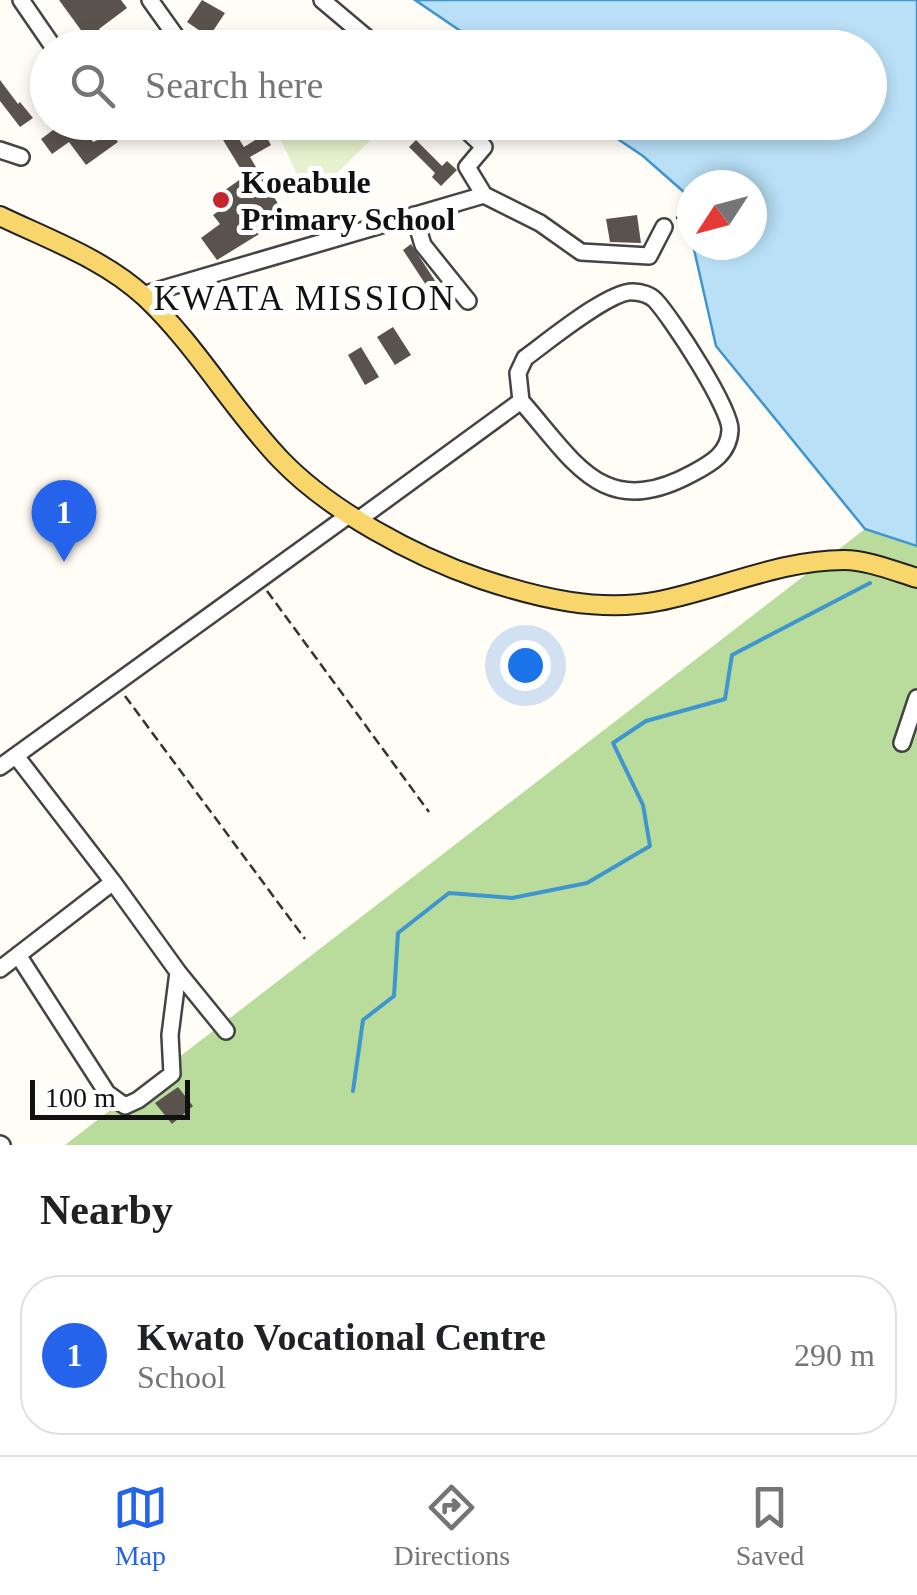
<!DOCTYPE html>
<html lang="en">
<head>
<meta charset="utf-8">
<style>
  :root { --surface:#fff; --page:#f2f2f2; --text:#202124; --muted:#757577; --line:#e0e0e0; --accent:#2563eb }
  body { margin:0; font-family:Georgia,serif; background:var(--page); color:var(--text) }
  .compass { position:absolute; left:677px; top:170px; width:90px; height:90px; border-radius:50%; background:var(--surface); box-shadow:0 5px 15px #0003; rotate:234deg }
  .scale { position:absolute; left:30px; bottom:25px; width:160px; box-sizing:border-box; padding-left:10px; border:5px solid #111; border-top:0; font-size:28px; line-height:35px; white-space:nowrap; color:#111; -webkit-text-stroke:8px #fff; paint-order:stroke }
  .you { position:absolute; left:525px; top:665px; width:35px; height:35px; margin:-25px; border:8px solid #fff; border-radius:50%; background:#1a73e8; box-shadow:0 0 0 15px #1a73e833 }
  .badge { display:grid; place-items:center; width:65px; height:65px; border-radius:50%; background:var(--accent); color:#fff; font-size:32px; font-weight:700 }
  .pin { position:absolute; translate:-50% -82px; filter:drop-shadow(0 2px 5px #0008) }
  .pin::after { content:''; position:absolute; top:52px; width:35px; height:30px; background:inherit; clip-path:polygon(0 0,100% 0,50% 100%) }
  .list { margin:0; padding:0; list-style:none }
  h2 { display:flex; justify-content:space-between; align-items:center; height:130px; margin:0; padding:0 40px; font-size:42px }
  h2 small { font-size:32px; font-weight:400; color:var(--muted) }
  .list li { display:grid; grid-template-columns:65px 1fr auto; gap:30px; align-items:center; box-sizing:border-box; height:160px; margin:0 20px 20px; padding:0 20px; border:2px solid var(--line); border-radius:40px }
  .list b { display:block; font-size:38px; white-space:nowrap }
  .list p { margin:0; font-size:32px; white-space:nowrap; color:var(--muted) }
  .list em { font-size:32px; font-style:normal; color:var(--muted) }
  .icon { flex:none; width:55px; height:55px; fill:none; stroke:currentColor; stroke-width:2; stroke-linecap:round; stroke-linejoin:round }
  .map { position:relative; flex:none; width:917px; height:1145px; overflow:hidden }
  .search { position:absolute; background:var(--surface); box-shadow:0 5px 15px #0003; left:30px; right:30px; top:30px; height:110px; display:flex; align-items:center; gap:25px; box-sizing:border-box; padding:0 35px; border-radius:55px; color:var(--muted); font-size:38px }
  .sheet { height:310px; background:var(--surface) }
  nav { display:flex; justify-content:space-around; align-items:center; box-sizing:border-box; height:140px; border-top:2px solid var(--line); background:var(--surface); font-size:28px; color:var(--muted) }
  nav a { display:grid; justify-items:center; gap:5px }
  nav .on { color:var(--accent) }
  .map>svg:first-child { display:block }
</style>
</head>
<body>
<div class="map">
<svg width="917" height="1145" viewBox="0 0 917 1145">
  <rect width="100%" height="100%" fill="#fffdf5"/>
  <path fill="#b9dc9c" d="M 865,529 L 917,546 L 917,1145 L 65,1145 Z"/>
  <path fill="#e6f2cf" d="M 273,123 L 387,122 L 388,123 L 336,174 L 301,183 Z"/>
  <path fill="#b9e0f7" stroke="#3f96cf" stroke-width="2.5" d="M 415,0 L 917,0 L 917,546 L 865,529 L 716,346 L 693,245 L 752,245 L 752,185 L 692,185 L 692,241 L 685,193 L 643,156 L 594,123 L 870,122 L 870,48 L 484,47 Z"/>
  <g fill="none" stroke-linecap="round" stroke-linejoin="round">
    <path stroke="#3f96cf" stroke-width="4" d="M 353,1091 L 363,1020 L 394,996 L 398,933 L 449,893 L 512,898 L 587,883 L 650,846 L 643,805 L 613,743 L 646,721 L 725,699 L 732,655 L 870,583"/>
  </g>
  <path fill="#5a524d" d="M 59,0 L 121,0 L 127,8 L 99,29 L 112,48 L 94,48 Z
    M 202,0 L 225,13 L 209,37 L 187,22 Z
    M 0,80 L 18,104 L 20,102 L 33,118 L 20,127 L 0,101 Z
    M 64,122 L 80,122 L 93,142 L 112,134 L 118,142 L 86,165 L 69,142 L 52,154 L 41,139 Z
    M 232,128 L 244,147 L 265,134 L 271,145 L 250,157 L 289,222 L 277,230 L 274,225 L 217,260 L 201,238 L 220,224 L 213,215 L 232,202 L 225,190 L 245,176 L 220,135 Z
    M 416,140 L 442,166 L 447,161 L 457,170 L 441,186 L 432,177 L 435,173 L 409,147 Z
    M 637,215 L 641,243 L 610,242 L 606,219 Z
    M 411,244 L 451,305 L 443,311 L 403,250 Z
    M 393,327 L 411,355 L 395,365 L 377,337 Z
    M 361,347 L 379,377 L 365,385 L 348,355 Z
    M 178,1087 L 193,1106 L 172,1124 L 155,1103 Z"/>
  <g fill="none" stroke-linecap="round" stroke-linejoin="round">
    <defs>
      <path id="minor" d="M 21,0 L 54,48
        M 150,0 L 180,42
        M 322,0 L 379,48
        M 458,122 L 484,147 L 467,167 L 484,195 L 540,223 L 581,252 L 649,256 L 664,227
        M 0,150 L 21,157
        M 414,215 L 423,245 L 468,301
        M 142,295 L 484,195
        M 358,520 L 521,401 C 575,462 603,522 693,473 C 712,463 729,453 730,430 C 731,409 672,318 655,300 C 650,295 641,292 634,292 C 611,289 546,343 525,358 L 518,373 L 521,401
        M 902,743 L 917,698
        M 0,767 L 349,515
        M 113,882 L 178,972 L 226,1031
        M 18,955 L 107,1093 L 125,1106 L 138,1100 L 172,1074 L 170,1035 L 178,972
        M 0,969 L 113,882 L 16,756
        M 0,1144 L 2,1145"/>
      <path id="major" d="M 0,216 C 50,240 104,259 145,297 C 197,346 232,409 281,460 C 330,511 414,556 481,579 C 538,598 599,613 659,601 C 720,589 780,560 844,560 C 867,560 894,571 917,578"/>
    </defs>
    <use href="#minor" stroke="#444" stroke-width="20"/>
    <use href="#major" stroke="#222" stroke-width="22"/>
    <path stroke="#333" stroke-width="2.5" stroke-dasharray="10 5" stroke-linecap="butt" d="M 676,218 L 692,214
      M 267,591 L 429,812
      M 125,696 L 305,939"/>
    <use href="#minor" stroke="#fff" stroke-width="15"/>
    <use href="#major" stroke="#f9d66b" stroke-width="18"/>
  </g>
  <circle fill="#c4262e" stroke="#fff" stroke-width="4" cx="221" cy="200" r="10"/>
  <g text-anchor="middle" stroke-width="10" stroke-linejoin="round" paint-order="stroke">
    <g font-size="32" font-weight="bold" fill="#111" stroke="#fff" text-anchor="start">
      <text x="241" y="193">Koeabule<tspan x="241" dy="37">Primary School</tspan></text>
    </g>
    <g font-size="35" letter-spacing="2.5" fill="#111" stroke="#fff">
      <text x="305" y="310">KWATA MISSION</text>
    </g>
  </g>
</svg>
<svg class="compass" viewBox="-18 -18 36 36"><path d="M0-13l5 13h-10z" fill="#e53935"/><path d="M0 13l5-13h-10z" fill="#757577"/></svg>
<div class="scale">100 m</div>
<div class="you"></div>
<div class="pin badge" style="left:64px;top:562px">1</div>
<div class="search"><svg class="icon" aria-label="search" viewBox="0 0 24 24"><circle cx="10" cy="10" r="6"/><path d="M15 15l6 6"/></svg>Search here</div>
</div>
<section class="sheet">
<h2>Nearby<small></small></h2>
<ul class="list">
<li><span class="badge">1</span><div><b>Kwato Vocational Centre</b><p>School</p></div><em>290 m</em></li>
</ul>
</section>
<nav>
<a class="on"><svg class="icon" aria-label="map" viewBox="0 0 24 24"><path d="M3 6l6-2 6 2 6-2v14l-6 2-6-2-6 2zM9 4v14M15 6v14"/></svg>Map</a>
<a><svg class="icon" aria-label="directions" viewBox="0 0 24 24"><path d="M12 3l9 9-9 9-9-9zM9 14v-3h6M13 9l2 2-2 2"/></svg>Directions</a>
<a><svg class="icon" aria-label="saved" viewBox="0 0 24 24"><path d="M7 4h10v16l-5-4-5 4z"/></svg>Saved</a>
</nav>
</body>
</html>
